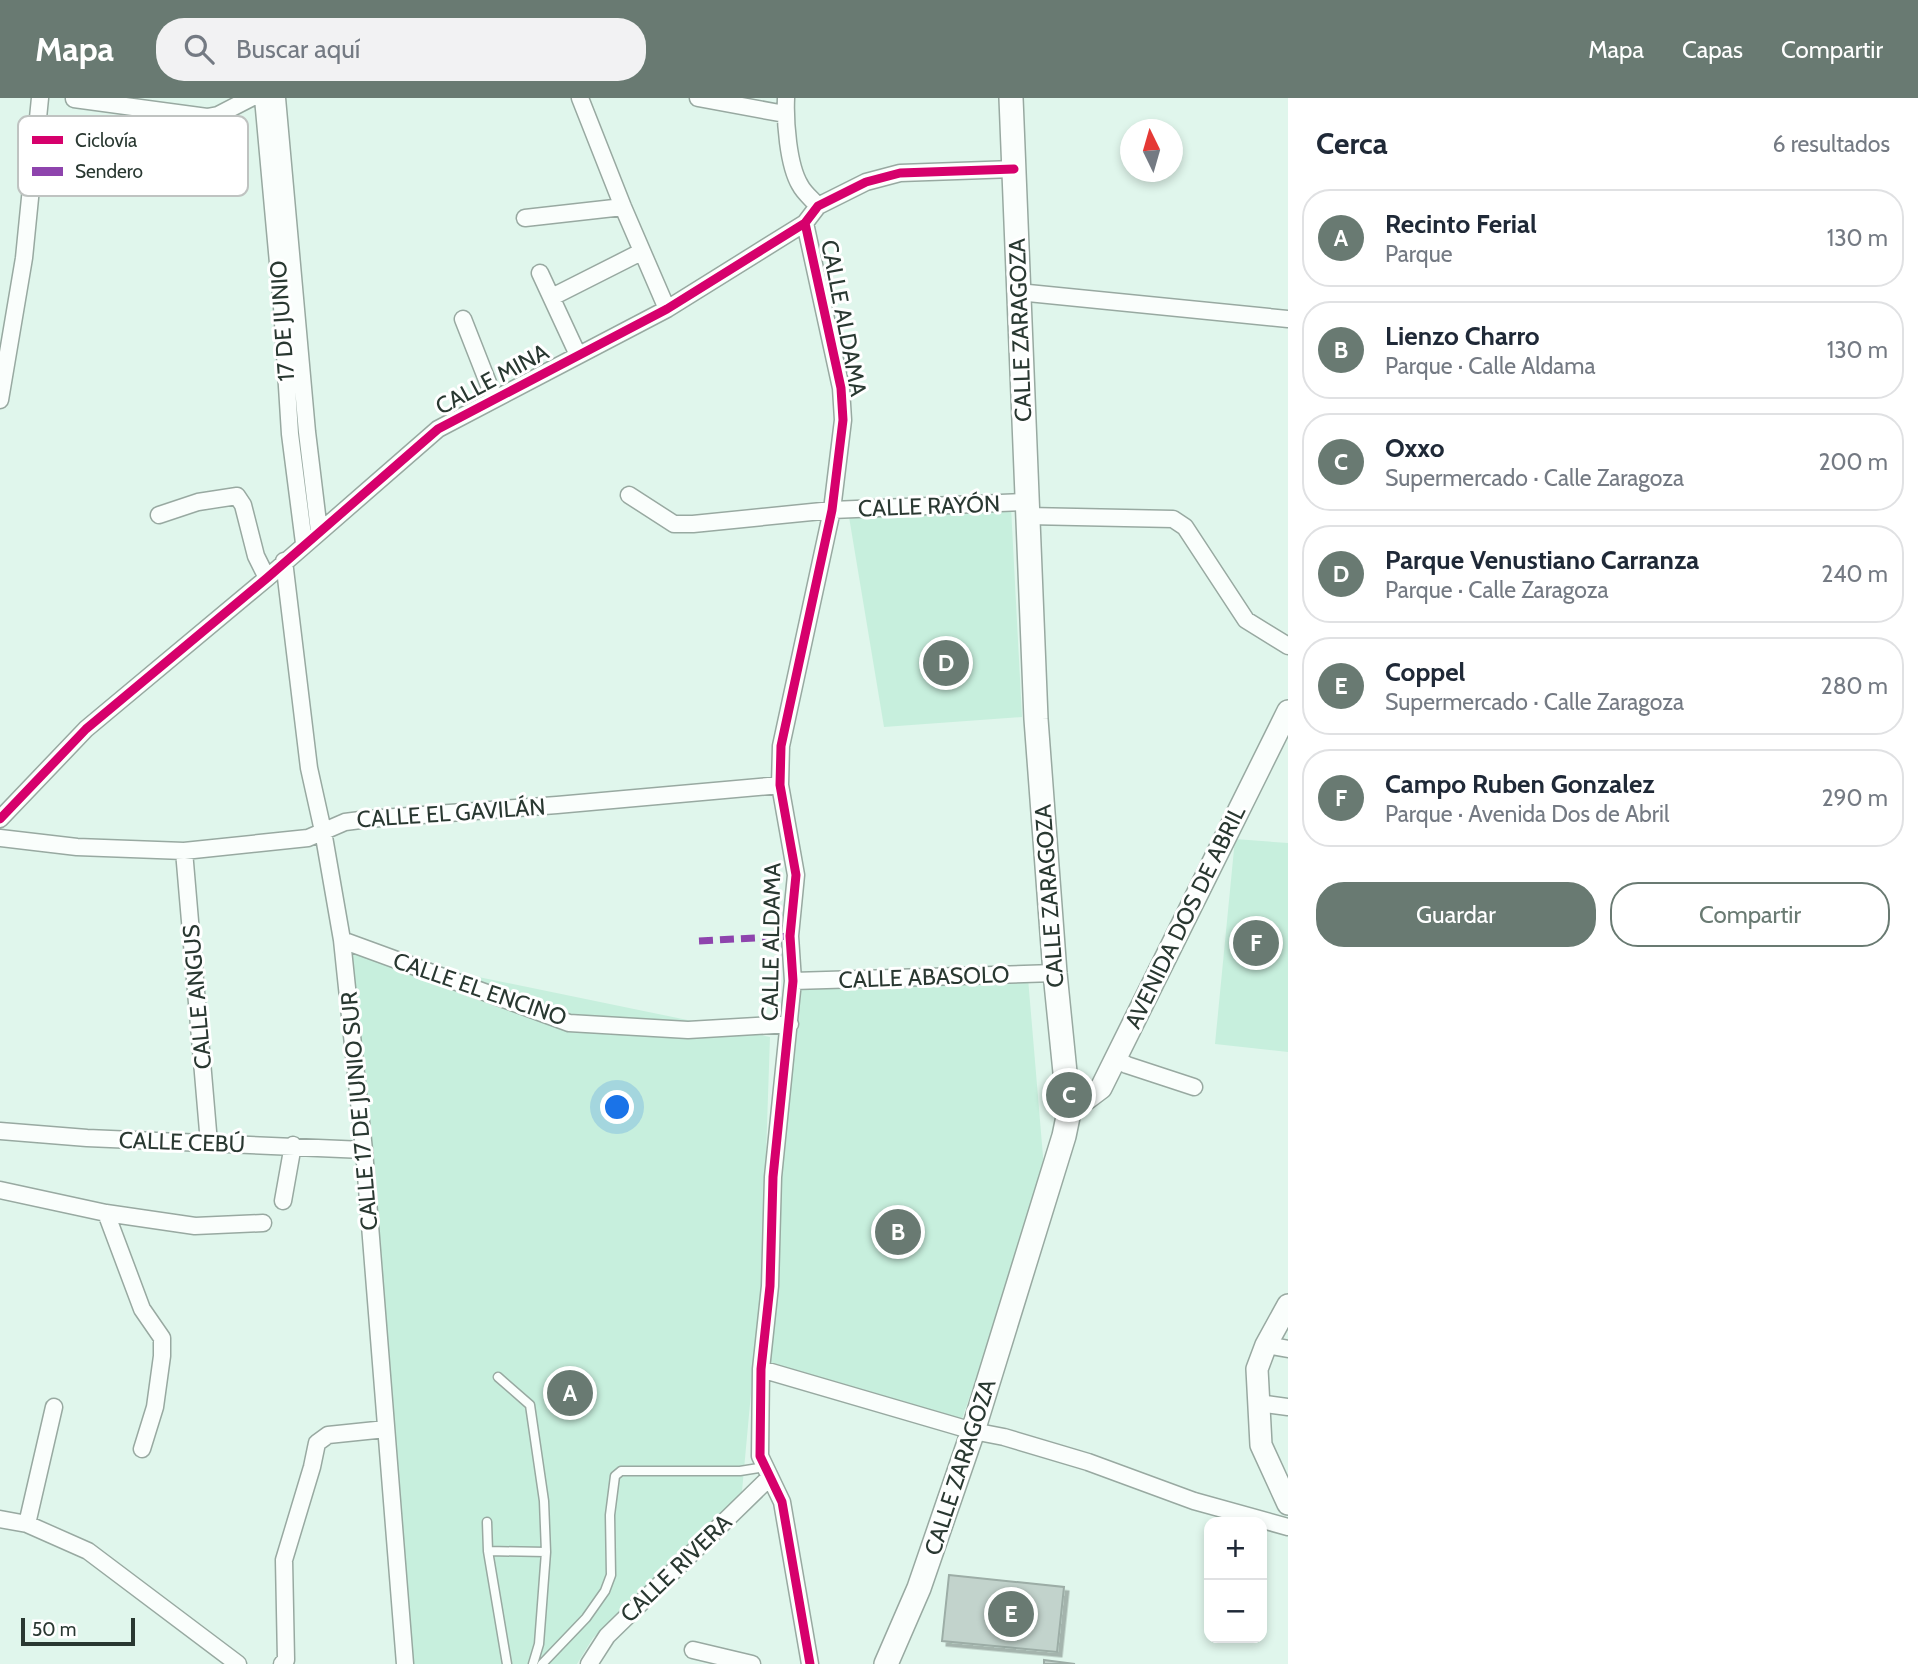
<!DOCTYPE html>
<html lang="es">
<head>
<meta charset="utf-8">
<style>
  :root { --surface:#fff; --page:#f2f2f3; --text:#1f2937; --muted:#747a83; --line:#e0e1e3; --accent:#697a72 }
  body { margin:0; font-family:Cabin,sans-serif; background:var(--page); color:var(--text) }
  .controls { position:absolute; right:21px; bottom:21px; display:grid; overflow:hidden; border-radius:14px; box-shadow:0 4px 10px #0003 }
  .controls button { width:63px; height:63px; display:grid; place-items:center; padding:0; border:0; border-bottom:2px solid var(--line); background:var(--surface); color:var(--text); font:35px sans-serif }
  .compass { position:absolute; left:1120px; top:21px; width:63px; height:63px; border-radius:50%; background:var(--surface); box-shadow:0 4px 10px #0003; rotate:355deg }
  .scale { position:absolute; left:21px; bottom:18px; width:114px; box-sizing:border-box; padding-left:7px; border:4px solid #293831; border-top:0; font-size:19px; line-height:24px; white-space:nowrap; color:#293831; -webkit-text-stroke:5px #fff; paint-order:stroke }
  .you { position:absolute; left:618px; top:1010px; width:24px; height:24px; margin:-18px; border:5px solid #fff; border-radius:50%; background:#1a73e8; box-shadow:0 0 0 10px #1a73e833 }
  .badge { display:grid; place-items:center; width:46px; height:46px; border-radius:50%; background:var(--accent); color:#fff; font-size:23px; font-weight:700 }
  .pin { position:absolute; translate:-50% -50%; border:4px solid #fff; box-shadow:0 2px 7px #0006 }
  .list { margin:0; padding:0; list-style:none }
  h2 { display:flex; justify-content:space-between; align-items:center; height:91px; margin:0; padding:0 28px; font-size:30px }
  h2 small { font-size:23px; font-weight:400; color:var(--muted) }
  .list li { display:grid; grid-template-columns:46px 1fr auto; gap:21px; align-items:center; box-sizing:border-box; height:98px; margin:0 14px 14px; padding:0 14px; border:2px solid var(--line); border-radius:28px }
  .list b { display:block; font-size:26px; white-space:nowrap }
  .list p { margin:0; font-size:23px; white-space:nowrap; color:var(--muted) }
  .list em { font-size:23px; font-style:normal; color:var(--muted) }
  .actions { display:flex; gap:14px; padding:21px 28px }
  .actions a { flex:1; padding:16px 0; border:2px solid var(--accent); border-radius:28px; text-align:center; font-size:24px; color:var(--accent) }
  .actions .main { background:var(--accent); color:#fff }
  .icon { flex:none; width:38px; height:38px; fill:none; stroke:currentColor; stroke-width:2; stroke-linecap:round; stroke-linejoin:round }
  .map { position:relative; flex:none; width:1288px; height:1566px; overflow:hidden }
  header { display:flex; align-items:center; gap:42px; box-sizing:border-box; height:98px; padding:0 35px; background:var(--accent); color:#fff }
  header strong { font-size:33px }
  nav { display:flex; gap:38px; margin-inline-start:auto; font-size:24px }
  .search { width:490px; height:63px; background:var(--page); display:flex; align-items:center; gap:18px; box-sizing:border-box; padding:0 24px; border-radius:28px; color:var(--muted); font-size:26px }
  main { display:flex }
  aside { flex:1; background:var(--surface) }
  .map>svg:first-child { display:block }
</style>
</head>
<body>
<header>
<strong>Mapa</strong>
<div class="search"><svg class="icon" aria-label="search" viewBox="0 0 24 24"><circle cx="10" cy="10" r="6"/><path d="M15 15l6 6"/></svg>Buscar aquí</div>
<nav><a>Mapa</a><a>Capas</a><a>Compartir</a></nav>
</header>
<main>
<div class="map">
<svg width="1288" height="1566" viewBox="0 0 1288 1566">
  <defs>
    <filter id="shadow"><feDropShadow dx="4.5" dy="4.5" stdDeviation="0" flood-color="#0004"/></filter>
  </defs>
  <rect width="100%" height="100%" fill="#e0f6ec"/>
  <path fill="#c7efdd" d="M 1011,409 L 1022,619 L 884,629 L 848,413 Z
    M 1235,741 L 1288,745 L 1288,954 L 1215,946 Z
    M 352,853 L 770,939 L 762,1175 L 799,892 L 1028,880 L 1045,1082 L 962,1321 L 757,1274 L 759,1208 L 741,1404 L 593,1540 L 577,1566 L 413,1566 Z"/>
  <path fill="#c2d3cc" stroke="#9cada6" stroke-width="2" filter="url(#shadow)" d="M 949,1477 L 1064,1489 L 1057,1554 L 942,1543 Z
    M 1044,1562 L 1075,1566 L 1044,1566 Z"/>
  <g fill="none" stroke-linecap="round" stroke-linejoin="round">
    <defs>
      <path id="service" d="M 487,1424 L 488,1453 L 507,1566
        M 488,1453 L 546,1454 L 544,1403 L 530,1307 L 498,1279
        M 533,1566 L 539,1546 L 546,1454
        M 542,1566 L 586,1520 L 605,1493 L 611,1477 L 610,1417 L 615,1378 L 621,1373 L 740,1373 L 765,1369"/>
      <path id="minor" d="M 263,0 L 282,209 L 290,336 L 304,445
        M 277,0 L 307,334 L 319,433
        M 580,0 L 623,109 L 667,211
        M 698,0 L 785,16
        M 786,0 C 785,23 788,67 800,87 C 804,95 812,101 818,108
        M 74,1 L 207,19 L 218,17 L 251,0
        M 525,120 L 623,109
        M 805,125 L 841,290 L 843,322 L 832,412 L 781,648 L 780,687 L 796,777 L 790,838 L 793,883 L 773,1079 L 770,1188 L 761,1271 L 760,1358 L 782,1404 L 810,1566
        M 540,175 L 578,257
        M 1018,194 L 1288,221
        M 552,199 L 641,154
        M 463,221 L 494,300
        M 0,302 L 24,160 L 40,0
        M 629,397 L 674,426 L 693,426 L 832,412 L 1026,404
        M 159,417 L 198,404 L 237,398 L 243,407 L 256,458 L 267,480
        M 1028,418 L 1173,421 L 1185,429 L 1246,522 L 1288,548
        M 284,463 L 309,670 L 323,733 L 342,842 L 364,1052 L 405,1566
        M 0,721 L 86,631 L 267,480 L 438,331 L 667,211 L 805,125 L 818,108 L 866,84 L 900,75 L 1014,71
        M 0,740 L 77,749 L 184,753 L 308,740 L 345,724 L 368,721 L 557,707 L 780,687
        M 184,753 L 209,1045
        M 342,842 L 569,925 L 688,932 L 790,926
        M 793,883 L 1055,875
        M 1115,961 L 1127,967 L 1194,989
        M 0,1033 L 87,1040 L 364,1052
        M 0,1092 L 106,1115 L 195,1128 L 263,1125
        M 283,1103 L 293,1047
        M 106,1115 L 142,1211 L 162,1240 L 162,1258 L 155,1309 L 142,1351
        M 1266,1247 L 1288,1251
        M 761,1271 L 973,1333 L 1004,1339 L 1088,1364 L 1194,1403 L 1288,1429
        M 1257,1305 L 1288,1309
        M 0,1421 L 27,1426 L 88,1453 L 238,1566
        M 27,1426 L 54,1309
        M 693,1552 L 752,1566
        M 282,1566 L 286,1562 L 284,1462 L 312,1369 L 317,1345 L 328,1337 L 386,1331
        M 589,1566 L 607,1538 L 769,1380"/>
      <path id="tertiary" d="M 1069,1014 L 1101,990 L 1288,613
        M 1288,1207 L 1266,1247 L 1257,1271 L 1261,1347 L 1288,1406"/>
      <path id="secondary" d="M 886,1566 L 919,1490 L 973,1333 L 1064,1038 L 1069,1014 L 1055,875 L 1036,621 L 1011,0"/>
    </defs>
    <use href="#service" stroke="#98a9a1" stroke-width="11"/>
    <use href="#minor" stroke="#98a9a1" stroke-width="19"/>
    <use href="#tertiary" stroke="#98a9a1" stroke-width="24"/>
    <use href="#secondary" stroke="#98a9a1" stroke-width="26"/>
    <use href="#service" stroke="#fafefc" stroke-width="8"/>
    <use href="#minor" stroke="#fafefc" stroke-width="16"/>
    <use href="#tertiary" stroke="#fafefc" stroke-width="21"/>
    <use href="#secondary" stroke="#fafefc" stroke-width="23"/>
    <path stroke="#8e44ad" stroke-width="7" stroke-dasharray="14 7" stroke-linecap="butt" d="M 699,843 L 790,838"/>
    <defs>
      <path id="cycleway" d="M 805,125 L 841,290 L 843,322 L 832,412 L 781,648 L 780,687 L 796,777 L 790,838 L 793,883 L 773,1079 L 770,1188 L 761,1271 L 760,1358 L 782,1404 L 810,1566
        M 0,721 L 86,631 L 267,480 L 438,331 L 667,211 L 805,125 L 818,108 L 866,84 L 900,75 L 1014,71"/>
    </defs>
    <use href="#cycleway" stroke="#fff" stroke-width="13"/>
    <use href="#cycleway" stroke="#d6006c" stroke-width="9"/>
  </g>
  <g text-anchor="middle" stroke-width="6" stroke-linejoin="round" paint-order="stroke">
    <g font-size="23" fill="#293831" stroke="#fff">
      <text transform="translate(844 220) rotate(79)" y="8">CALLE ALDAMA</text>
      <text transform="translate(282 223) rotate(-94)" y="8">17 DE JUNIO</text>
      <text transform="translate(1020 232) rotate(-92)" y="8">CALLE ZARAGOZA</text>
      <text transform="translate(492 281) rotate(-28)" y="8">CALLE MINA</text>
      <text transform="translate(929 408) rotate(-2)" y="8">CALLE RAYÓN</text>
      <text transform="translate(451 715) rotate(-4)" y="8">CALLE EL GAVILÁN</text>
      <text transform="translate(1049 798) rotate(-94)" y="8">CALLE ZARAGOZA</text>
      <text transform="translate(1185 819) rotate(-64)" y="8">AVENIDA DOS DE ABRIL</text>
      <text transform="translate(771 844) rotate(-89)" y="8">CALLE ALDAMA</text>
      <text transform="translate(924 879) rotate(-2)" y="8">CALLE ABASOLO</text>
      <text transform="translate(480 891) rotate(19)" y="8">CALLE EL ENCINO</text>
      <text transform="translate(197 899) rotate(-95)" y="8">CALLE ANGUS</text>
      <text transform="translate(359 1013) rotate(-95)" y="8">CALLE 17 DE JUNIO SUR</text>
      <text transform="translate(182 1044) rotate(2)" y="8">CALLE CEBÚ</text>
      <text transform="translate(960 1369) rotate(-72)" y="8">CALLE ZARAGOZA</text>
      <text transform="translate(676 1470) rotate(-44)" y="8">CALLE RIVERA</text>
    </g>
  </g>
  <rect x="18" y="18" width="230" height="80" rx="10" fill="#fff" stroke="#bfc3c1" stroke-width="2"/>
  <rect x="32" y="38" width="31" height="8" fill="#d6006c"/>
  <rect x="32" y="69" width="31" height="9" fill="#8e44ad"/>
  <g font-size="19" fill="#293831">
    <text x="75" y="49">Ciclovía</text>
    <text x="75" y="80">Sendero</text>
  </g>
</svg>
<div class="controls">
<button>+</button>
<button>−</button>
</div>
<svg class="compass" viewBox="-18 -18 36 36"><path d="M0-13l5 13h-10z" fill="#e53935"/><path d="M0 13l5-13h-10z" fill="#747a83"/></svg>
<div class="scale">50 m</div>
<div class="you"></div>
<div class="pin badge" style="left:570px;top:1295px">A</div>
<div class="pin badge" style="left:898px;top:1134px">B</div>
<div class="pin badge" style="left:1069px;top:997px">C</div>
<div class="pin badge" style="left:946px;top:565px">D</div>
<div class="pin badge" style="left:1011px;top:1516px">E</div>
<div class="pin badge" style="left:1256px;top:845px">F</div>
</div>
<aside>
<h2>Cerca<small>6 resultados</small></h2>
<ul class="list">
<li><span class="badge">A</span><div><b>Recinto Ferial</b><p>Parque</p></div><em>130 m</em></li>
<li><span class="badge">B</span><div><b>Lienzo Charro</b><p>Parque · Calle Aldama</p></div><em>130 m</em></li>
<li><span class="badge">C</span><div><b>Oxxo</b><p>Supermercado · Calle Zaragoza</p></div><em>200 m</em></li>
<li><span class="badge">D</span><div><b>Parque Venustiano Carranza</b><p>Parque · Calle Zaragoza</p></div><em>240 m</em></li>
<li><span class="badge">E</span><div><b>Coppel</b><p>Supermercado · Calle Zaragoza</p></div><em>280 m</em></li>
<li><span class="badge">F</span><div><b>Campo Ruben Gonzalez</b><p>Parque · Avenida Dos de Abril</p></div><em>290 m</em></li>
</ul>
<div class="actions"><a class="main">Guardar</a><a>Compartir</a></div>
</aside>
</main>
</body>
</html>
